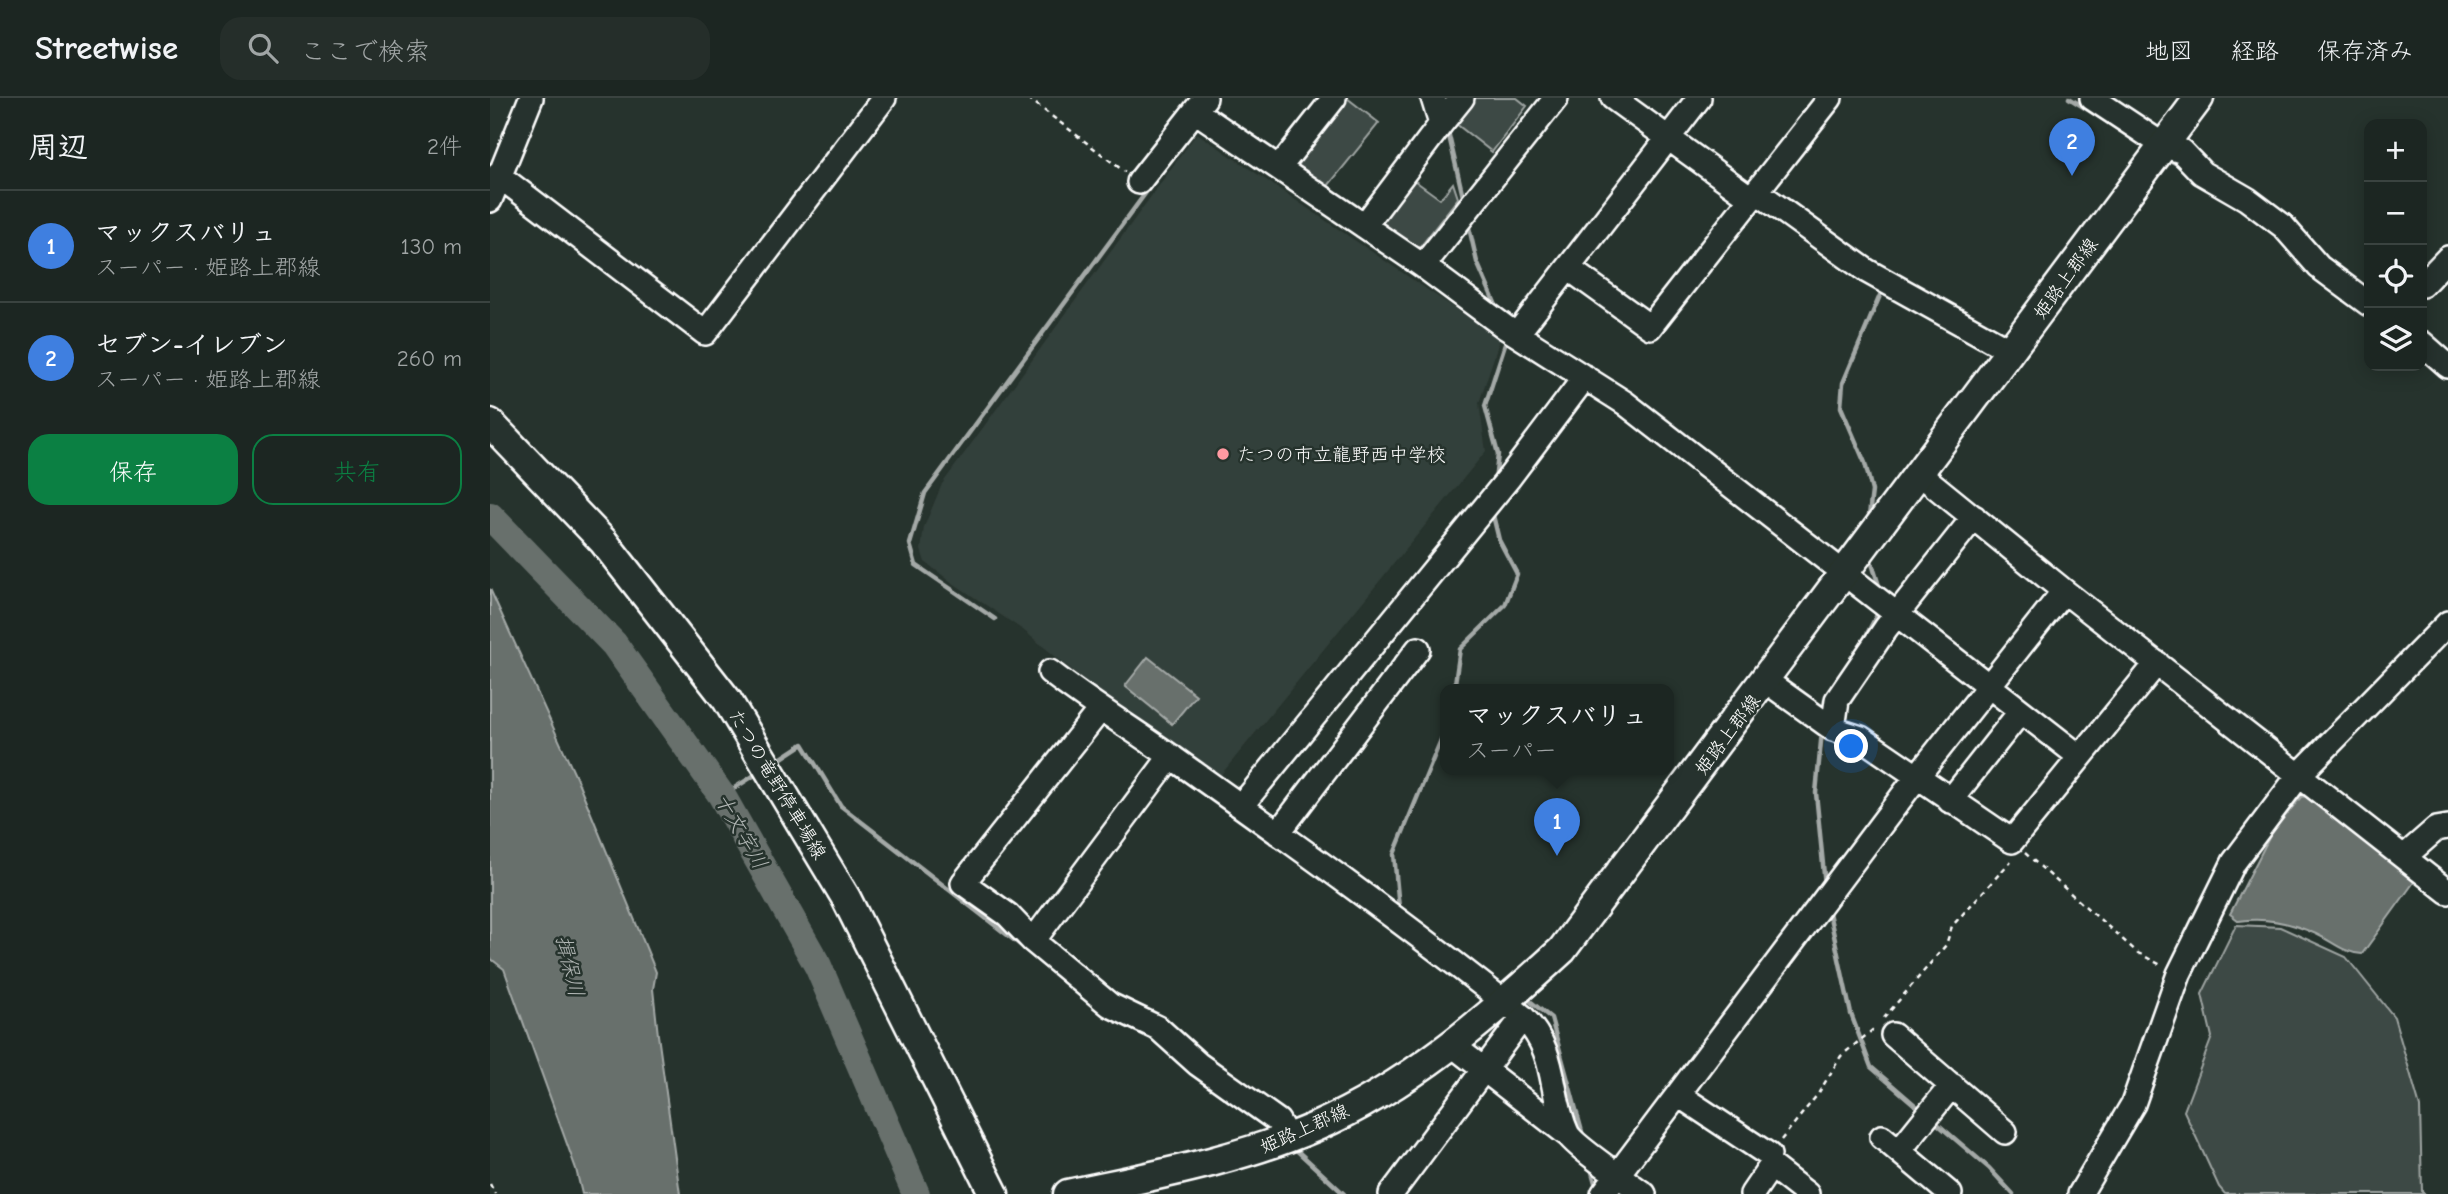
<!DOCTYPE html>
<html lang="ja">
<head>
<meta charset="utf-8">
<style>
  :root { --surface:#1c2622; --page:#252e2a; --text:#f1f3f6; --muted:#a0a5a5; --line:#3a4340; --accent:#0b8043 }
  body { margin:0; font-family:"Comic Neue","Klee One",sans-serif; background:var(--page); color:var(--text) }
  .controls { position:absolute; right:21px; top:21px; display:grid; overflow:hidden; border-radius:14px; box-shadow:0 4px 18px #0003 }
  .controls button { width:63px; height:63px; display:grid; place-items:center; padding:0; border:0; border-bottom:2px solid var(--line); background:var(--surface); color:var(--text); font:35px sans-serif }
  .you { position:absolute; left:1362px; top:649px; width:24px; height:24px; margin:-18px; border:5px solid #fff; border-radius:50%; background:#1a73e8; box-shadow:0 0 0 10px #1a73e833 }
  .badge { display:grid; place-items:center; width:46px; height:46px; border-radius:50%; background:var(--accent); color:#fff; font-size:23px; font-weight:700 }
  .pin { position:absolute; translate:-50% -58px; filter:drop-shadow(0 2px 4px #0008) }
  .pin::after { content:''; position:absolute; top:37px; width:24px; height:21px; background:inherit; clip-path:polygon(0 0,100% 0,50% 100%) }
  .popup { position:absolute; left:950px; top:586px; width:234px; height:91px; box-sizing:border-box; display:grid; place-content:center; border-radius:14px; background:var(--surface); filter:drop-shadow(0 2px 5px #0005); font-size:23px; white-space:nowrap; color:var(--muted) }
  .popup b { font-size:26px; color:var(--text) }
  .popup::after { content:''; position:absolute; left:50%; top:100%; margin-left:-14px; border:14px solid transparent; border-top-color:var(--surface) }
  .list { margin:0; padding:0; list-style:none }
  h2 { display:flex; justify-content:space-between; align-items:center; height:91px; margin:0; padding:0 28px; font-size:30px }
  h2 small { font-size:23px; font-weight:400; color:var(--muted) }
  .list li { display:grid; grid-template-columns:46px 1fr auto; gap:21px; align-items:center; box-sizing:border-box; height:112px; padding:0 28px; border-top:2px solid var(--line) }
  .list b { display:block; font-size:26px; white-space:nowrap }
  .list p { margin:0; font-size:23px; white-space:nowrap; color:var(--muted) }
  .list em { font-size:23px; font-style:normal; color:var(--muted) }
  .actions { display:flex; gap:14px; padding:21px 28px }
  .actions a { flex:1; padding:16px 0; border:2px solid var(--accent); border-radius:21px; text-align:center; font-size:24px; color:var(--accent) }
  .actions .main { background:var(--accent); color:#fff }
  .icon { flex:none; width:38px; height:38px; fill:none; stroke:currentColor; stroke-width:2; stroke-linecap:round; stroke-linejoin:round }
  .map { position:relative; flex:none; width:1958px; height:1096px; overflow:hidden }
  header { display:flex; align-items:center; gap:42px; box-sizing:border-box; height:98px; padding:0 35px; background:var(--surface); border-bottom:2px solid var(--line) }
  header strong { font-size:33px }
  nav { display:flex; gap:38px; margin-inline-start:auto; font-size:24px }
  .search { width:490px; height:63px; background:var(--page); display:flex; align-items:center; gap:18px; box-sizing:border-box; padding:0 24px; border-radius:21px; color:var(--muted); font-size:26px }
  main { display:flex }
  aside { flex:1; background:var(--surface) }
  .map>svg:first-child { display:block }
</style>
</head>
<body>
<header>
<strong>Streetwise</strong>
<div class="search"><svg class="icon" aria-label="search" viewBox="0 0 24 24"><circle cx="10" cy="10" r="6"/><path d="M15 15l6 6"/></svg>ここで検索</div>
<nav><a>地図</a><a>経路</a><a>保存済み</a></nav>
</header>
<main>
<aside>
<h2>周辺<small>2件</small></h2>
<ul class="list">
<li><span class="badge" style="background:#3f7fe0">1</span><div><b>マックスバリュ</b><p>スーパー · 姫路上郡線</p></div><em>130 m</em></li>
<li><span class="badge" style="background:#3f7fe0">2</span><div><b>セブン-イレブン</b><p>スーパー · 姫路上郡線</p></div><em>260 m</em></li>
</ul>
<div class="actions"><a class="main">保存</a><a>共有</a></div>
</aside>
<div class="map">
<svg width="1958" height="1096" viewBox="0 0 1958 1096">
  <rect width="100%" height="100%" fill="#26332d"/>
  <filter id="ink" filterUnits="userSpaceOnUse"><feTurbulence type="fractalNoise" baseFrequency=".0143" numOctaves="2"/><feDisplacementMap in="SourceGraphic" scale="14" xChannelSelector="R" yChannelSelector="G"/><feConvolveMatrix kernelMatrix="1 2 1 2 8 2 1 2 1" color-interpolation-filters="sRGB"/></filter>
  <g filter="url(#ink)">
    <path fill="#333f3a" d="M 707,35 L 1010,241 L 989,305 L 996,353 L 730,678 L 609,594 L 533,532 L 460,483 L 435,464 L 431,452 L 434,429 L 452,386 Z"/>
    <path fill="#3e4944" stroke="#9ea4a2" stroke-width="2" d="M 849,0 L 857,0 L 889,25 L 834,93 L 806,73 L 803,60 Z
      M 984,0 L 1027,0 L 1037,8 L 1002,54 L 965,25 Z
      M 921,80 L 950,101 L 963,85 L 968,100 L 930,149 L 918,152 L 891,134 L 889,120 Z
      M 1746,827 L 1790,829 L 1856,859 L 1904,919 L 1930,1009 L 1932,1094 L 1935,1096 L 1735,1096 L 1729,1089 L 1694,1013 L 1722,939 L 1712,896 Z"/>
    <path fill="#67706c" stroke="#a4a9a7" stroke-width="2" d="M 0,491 L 89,686 L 166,874 L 163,891 L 168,937 L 190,1096 L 92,1096 L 86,1071 L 14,871 L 0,860 Z
      M 658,559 L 706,597 L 682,626 L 635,588 Z
      M 1818,698 L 1924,784 L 1872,856 C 1853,855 1842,843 1826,836 C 1800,824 1776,819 1749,823 L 1740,816 L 1782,734 L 1811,699 Z"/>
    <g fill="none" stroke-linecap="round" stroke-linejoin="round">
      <path stroke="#a4a9a7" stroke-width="4.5" d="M 1579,0 L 1629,31
        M 957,29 L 974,103
        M 1675,59 L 1692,69
        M 978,125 L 987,164 L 1008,212
        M 1005,384 L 1008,356 L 995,308 L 1017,240
        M 1378,426 L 1382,393 L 1375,365 L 1351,309 L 1353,285 L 1391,195
        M 1380,459 L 1390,491
        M 505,521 L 426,467 L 420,446 L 435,395 L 671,74
        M 1370,549 L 1389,513
        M 964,592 L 970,551 L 1015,507 L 1027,476 L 1009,442 L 1002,413
        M 1332,633 L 1326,695 L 1335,787
        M 284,665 L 313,646 L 351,708 L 547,860
        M 232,698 L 268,675
        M 909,810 L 904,756 L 955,632
        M 1338,810 L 1361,916 L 1381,969 L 1432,1013
        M 1035,899 L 1061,920 L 1094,1041
        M 728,994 L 746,1007
        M 1444,1023 L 1499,1070 L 1523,1096
        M 803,1049 L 854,1096
        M 1100,1067 L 1107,1092"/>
      <path stroke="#67706c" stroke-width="28" d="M 0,418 L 124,546 L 232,698 L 328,868 L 426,1096"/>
      <defs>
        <path id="minor" d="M 1123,0 L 1261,100
          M 1602,0 L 1673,47 L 1691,53 L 1712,75 L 1757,101 L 1793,128 L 1829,169 L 1879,206
          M 705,13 L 933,168 L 1015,229 L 1135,305 L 1589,658
          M 951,26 L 972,0
          M 789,70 L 844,0
          M 8,77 L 215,235 L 394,0
          M 649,84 L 715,0
          M 1267,94 L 1377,173 L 1521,253
          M 0,102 L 41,0
          M 874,128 L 951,26 L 943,0
          M 933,168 L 1066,0
          M 1078,170 L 1209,0
          M 1932,187 L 1958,160
          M 1027,236 L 1078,170 L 1160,229 L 1340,0
          M 1932,245 L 1958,268
          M 1430,376 L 1574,493 L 1958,794
          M 560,574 C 601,606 644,632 686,662 C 803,745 921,829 1033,919 C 1069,956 1058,993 1077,1035 C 1083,1047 1140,1086 1154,1096
          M 1276,583 L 1343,631 L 1371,640 L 1522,743 L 1667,565
          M 609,613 L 473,785 L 518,817 L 543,843 L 620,907 L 668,930 L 708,966 L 788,1023 L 798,1040
          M 1343,631 L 1347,602 L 1396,530 L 1484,419
          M 1460,703 L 1531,613
          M 751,708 L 1018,381 L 1095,279
          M 788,735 L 928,551
          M 1914,759 L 1946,731 L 1958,729
          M 543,843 L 681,658
          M 1403,937 L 1515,1034
          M 961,946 L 1078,1037
          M 1190,998 L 1279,1057
          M 1392,1039 L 1460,1096
          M 1409,1053 L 1462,987
          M 901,1096 L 1033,919
          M 1113,1096 L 1426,680 L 1574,493
          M 1262,1096 L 1281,1068 L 1317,1096
          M 1590,1096 L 1643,1006 L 1689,876 L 1744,764 L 1810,676 L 1958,525"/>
        <path id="major" d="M 0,325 L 113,443 L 237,602 L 356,800 L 504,1096
          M 578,1096 C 661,1078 746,1063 825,1029 C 918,989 998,920 1072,852 L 1709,0"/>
      </defs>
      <use href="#minor" stroke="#fff" stroke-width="28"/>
      <use href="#major" stroke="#fff" stroke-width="33"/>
      <path stroke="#fff" stroke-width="2.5" stroke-dasharray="5 5" stroke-linecap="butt" d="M 538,0 L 635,74
        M 1535,755 L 1648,855 L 1673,868
        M 1394,920 L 1456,847 L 1462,828 L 1521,763
        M 1291,1042 L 1328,996 L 1351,958 L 1385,930
        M 0,1086 L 5,1096"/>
      <use href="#minor" stroke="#26332d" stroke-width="23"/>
      <use href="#major" stroke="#26332d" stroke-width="28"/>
    </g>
  </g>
  <circle fill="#ff9aa2" stroke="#26332d" stroke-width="2.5" cx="733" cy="356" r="7"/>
  <g text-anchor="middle" stroke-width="5" stroke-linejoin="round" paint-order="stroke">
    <g font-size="19" fill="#fff" stroke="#26332d">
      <text transform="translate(1575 180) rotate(-54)" y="7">姫路上郡線</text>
      <text transform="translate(1237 636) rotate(-53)" y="7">姫路上郡線</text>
      <text transform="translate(288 686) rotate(59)" y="7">たつの竜野停車場線</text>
      <text transform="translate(814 1030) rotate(-24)" y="7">姫路上郡線</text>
    </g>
    <g font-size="19" fill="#fff" stroke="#26332d" text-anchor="start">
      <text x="747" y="363">たつの市立龍野西中学校</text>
    </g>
    <g font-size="21" font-style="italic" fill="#b3b8b6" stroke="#26332d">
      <text transform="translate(251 733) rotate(60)" y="7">十文字川</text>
      <text transform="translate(80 868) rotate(77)" y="7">揖保川</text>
    </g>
  </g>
</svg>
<div class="controls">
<button>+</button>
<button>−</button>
<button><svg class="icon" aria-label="locate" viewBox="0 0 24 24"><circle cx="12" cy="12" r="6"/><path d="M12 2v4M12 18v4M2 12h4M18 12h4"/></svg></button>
<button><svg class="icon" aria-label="layers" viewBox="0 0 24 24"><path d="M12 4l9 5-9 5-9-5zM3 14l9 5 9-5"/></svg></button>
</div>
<div class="you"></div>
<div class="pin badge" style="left:1067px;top:758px;background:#3f7fe0">1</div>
<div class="popup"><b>マックスバリュ</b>スーパー</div>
<div class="pin badge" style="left:1582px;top:78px;background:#3f7fe0">2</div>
</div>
</main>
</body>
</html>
